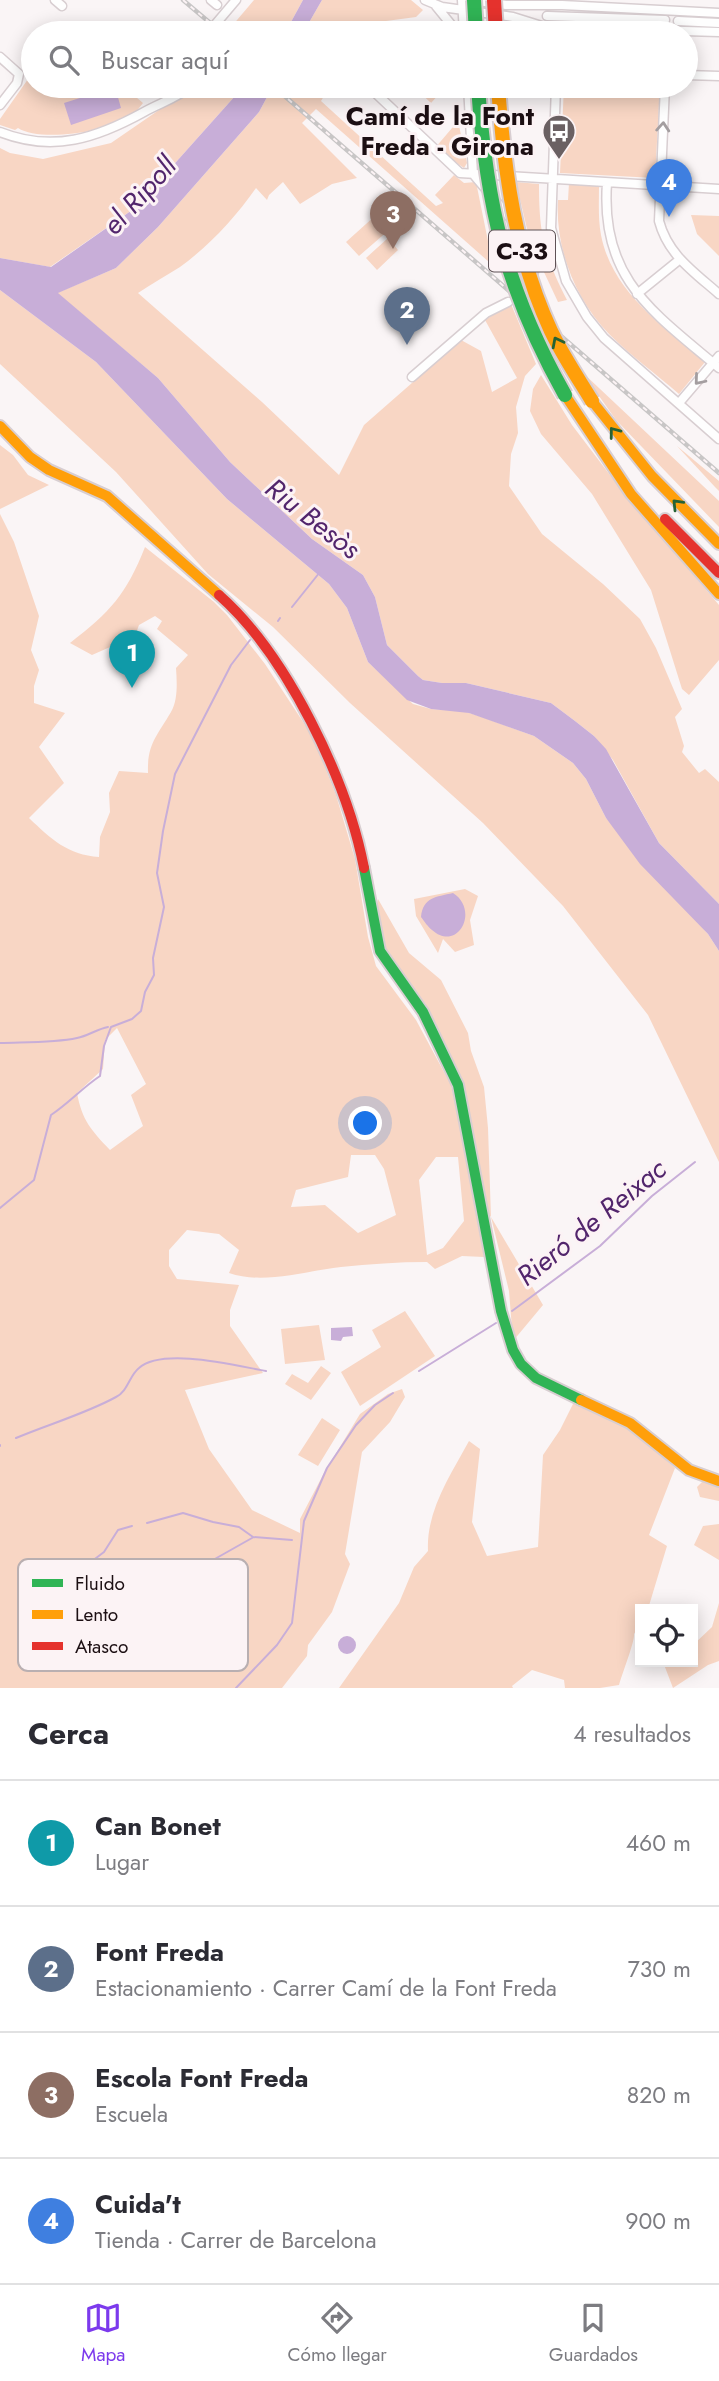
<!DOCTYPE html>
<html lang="es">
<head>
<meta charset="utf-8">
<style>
  :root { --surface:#fff; --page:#f7f7f7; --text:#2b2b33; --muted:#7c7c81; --line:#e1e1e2; --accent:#7c3aed }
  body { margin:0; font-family:Jost,sans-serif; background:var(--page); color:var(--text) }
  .controls { position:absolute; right:21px; bottom:21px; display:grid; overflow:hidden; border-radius:0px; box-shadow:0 4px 18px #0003 }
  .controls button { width:63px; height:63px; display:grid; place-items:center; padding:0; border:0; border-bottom:2px solid var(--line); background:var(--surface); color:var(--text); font:35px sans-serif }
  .you { position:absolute; left:366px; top:1124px; width:24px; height:24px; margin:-18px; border:5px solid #fff; border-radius:50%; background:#1a73e8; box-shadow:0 0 0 10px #1a73e833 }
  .badge { display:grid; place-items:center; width:46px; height:46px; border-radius:50%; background:var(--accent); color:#fff; font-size:23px; font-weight:700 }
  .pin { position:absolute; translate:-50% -58px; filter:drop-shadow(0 2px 4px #0008) }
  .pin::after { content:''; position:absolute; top:37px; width:24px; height:21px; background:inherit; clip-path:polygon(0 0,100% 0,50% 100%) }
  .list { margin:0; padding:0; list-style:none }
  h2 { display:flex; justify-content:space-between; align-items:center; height:91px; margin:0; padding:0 28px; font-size:30px }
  h2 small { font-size:23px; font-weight:400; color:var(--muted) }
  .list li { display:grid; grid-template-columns:46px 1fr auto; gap:21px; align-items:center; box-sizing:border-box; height:126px; padding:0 28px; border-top:2px solid var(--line) }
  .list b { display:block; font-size:26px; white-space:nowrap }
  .list p { margin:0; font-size:23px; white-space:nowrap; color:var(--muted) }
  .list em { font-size:23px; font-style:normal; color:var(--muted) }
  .icon { flex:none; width:38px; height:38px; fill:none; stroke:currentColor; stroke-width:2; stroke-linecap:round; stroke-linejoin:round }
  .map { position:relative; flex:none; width:719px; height:1688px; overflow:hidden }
  .search { position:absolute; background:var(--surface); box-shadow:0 4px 18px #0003; left:21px; right:21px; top:21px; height:77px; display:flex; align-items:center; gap:18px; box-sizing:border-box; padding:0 24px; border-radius:38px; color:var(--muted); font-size:26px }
  .sheet { height:595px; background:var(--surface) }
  nav { display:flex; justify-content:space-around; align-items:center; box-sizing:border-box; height:98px; border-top:2px solid var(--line); background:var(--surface); font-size:19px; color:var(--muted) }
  nav a { display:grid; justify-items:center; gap:4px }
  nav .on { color:var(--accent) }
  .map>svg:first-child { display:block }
</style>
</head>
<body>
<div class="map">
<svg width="719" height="1688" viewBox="0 0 719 1688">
  <rect width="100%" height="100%" fill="#faf5f6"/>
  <path fill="#f8d6c4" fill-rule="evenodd" d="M 254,0 L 303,0 L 285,33 L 226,33 Z
    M 322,0 L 411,0 L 423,10 L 416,17 L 386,21 L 377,33 L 303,33 Z
    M 33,72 L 33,86 L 123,86 L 143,103 C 139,108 134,115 128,119 C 106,132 39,142 18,128 L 15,130 L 0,125 L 0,119 Z
    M 181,86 L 244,86 L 135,208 L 50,267 L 0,258 L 0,148 L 10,153 L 43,159 L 111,143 L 159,110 Z
    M 273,86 L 330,86 L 321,101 L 436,206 L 443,203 L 435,195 L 454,175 L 464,183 L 476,182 L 489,246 L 498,270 L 316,109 L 302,123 L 357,178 L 332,184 L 300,204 L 283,182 L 269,195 L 267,200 L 256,188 C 235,218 210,245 180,267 C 166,276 151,284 138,293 L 262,402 L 339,475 L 364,425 L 461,340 L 481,351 L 492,392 L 517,378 L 485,320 L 511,304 L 536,364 L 525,376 L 516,407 L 518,433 L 511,454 L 509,486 L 542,534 L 603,584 L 640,619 L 656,648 L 682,709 L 675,717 L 684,746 L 682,752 L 699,773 L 705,769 L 719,782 L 719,904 L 659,843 L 613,760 L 594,736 L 575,721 L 551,703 L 466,683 L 442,683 L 423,680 L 418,676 L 387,645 L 375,597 L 363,575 L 312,539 L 230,462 L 158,378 L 57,293 L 116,268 L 158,227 L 259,112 Z
    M 413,86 L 435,86 L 441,92 L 431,103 Z
    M 564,86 L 660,86 L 655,178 L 560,173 Z
    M 458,121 L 467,163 L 464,168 L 435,148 Z
    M 516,182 L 539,184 C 539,234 544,255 567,300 L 558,302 L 543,270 L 537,244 L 527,229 Z
    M 569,183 L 599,186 C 599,202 598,219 601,235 C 612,292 664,327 705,362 L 679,394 C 656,374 630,355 609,334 C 575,299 555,248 558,200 L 568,200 Z
    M 376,215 L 389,230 L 359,256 L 346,242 Z
    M 691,215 L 719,216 L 719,256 L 697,234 Z
    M 388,238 L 398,250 L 377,270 L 366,258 Z
    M 0,290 L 96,362 L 227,499 L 329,584 L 347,608 L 368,662 L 413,704 L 431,709 L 463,711 L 482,717 L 534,736 L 573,763 L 586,779 L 606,818 L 708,934 L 719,951 L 719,1162 L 648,1015 L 563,906 L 483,823 L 350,703 L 273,627 L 208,574 L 116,472 L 0,364 Z
    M 582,372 L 719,501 L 719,527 L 616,420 Z
    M 541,375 L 572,425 L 616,483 L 719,605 L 719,660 L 689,695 L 682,689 L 651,590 L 592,494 L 541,434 L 530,411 L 533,389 Z
    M 0,445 L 13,455 L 28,475 L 49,485 L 0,509 Z
    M 677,446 L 719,481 L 719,491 L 715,487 Z
    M 0,514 L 14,542 L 39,616 L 31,650 L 39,670 L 34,686 L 34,703 L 65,713 L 39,747 L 64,783 L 29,818 C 51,839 68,855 99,857 L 100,837 L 110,812 L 109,793 L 119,771 L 148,773 C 147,744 157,736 171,712 C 178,700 177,683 176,668 L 188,655 L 157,629 L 162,621 L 155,616 L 139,625 L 135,636 L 92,655 L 70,643 C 110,612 126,595 145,547 L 214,602 L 227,615 L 265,664 L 313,737 L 336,795 L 355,859 L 368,937 L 376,966 L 416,1020 L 451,1085 L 466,1155 L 484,1257 L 462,1256 L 435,1269 L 427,1262 C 398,1262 369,1264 341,1267 C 305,1271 263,1285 229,1273 L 239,1250 L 219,1234 L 187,1230 L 169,1250 L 169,1266 L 177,1279 L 239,1285 L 230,1310 L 230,1326 L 263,1373 L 185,1390 L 209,1449 L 252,1510 L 300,1533 L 300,1519 L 324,1473 L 360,1414 L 388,1394 L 402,1389 L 405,1397 L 390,1422 L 362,1452 L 345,1554 L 350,1564 L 332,1612 L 308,1645 L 307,1656 L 282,1688 L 0,1688 ZM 117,1028 L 146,1084 L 131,1095 L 143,1126 L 110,1150 C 91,1130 82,1120 77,1093 L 103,1069 L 105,1040 ZM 351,1155 L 375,1155 L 384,1169 L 396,1215 L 358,1233 L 325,1205 L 291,1207 L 296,1190 L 348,1177 ZM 436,1157 L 458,1157 L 464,1221 L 443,1248 L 427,1255 L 419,1180 Z
    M 465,889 L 478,896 L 470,920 L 474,945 L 455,952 L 443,939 L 438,953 L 416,916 L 414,899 Z
    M 378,899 L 409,953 L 441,980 L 468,1033 L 471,1051 L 484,1087 L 488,1128 L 491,1217 L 543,1305 L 513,1341 L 509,1291 L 491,1217 L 485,1208 L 463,1083 L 425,1003 L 398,971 L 386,952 L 375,914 Z
    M 405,1311 L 435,1356 L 360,1406 L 341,1372 L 381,1347 L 372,1330 Z
    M 319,1325 L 325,1360 L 285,1364 L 281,1329 Z
    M 321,1366 L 331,1373 L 311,1400 L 285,1384 L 292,1374 L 308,1383 Z
    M 574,1402 C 620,1419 640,1436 675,1468 L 649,1535 L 667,1546 L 648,1609 L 640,1609 L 640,1624 L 634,1634 C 635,1641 622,1674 619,1685 L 600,1688 L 565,1688 L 564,1680 L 532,1670 L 512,1686 L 513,1688 L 339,1688 L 399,1603 L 414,1567 L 428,1551 C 426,1511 450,1476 469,1441 L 480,1449 L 472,1522 L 487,1556 L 538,1547 L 543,1455 L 560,1430 Z
    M 322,1418 L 340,1430 L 318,1466 L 298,1455 Z
    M 703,1481 L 719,1487 L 719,1501 L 700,1497 L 697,1487 Z
    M 719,1524 L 719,1560 L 694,1545 L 703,1526 Z
    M 719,1603 L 719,1661 L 708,1665 L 673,1688 L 663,1662 L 693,1662 L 693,1645 L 712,1627 Z"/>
  <path fill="#c8aed8" d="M 303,0 L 322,0 L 303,33 L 285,33 Z
    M 244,86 L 273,86 L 259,112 L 158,227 L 116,268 L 58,293 L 158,378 L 230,462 L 312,539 L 363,575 L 375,597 L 387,645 L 418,676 L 423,680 L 442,683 L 466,683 L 551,703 L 575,721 L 594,736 L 606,749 L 659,843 L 719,904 L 719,951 L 708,934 L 640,864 L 606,818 L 586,779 L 573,763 L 534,736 L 469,713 L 431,709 L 407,700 L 368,662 L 347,608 L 329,584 L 227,499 L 96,362 L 0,290 L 0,258 L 51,267 L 135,208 Z
    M 115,87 L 121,108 L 71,125 L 64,103 Z
    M 453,893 C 480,910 458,953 432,930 C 428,927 424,921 421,917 C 423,897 436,897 453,893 Z
    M 352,1327 L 353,1336 L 343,1337 L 341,1341 L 331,1340 L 331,1328 Z
    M338 1645a9 9 0 1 1 18 0a9 9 0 1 1-18 0Z"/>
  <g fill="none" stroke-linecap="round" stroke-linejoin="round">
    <path stroke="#c8aed8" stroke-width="2" d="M 292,607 L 320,572
      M 278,621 L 280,618
      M 0,1043 C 25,1042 54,1043 77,1038 C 88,1036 97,1029 108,1027
      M 0,1208 L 34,1180 L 51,1115 C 69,1103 82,1088 100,1076 L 104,1046 L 111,1027 L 132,1019 L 141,1011 L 145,992 L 154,975 L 153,958 L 164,907 L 157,873 L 163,831 L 175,774 L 231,665 L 250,640
      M 512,1311 L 600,1246 L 652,1196 L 695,1162
      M 419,1371 L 496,1323
      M 16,1438 C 49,1424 85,1414 116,1397 C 128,1391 129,1376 139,1368 C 163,1347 237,1366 266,1371
      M 0,1446 L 0,1445
      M 147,1523 L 183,1513 L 213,1522 L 239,1527 L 253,1537 L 292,1540
      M 213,1560 L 252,1538
      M 83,1568 L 104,1552 L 118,1530 L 132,1526
      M 130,1611 L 161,1587 L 187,1579 L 199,1570
      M 236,1688 L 277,1645 L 292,1623 L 304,1521 L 327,1468 L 356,1425 L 375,1405 L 393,1393"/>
    <defs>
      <path id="street" d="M 55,0 L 62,6
        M 211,0 L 217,5
        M 425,0 L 442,7 L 513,17 L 545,27 L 719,32
        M 462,0 L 464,33
        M 471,0 L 506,5 L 562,5 L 719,13
        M 436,6 L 458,33
        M 547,16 L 665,20
        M 678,21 L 719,23
        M 208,33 L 236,0
        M 0,57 L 19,74 L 17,83 L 0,105
        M 686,75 L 719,76
        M 368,86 L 460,173 L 719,189
        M 468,86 L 473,174 L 511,219
        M 556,86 L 551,228 L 566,281 L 587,317 L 604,338 L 719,439
        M 665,86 L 659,221 C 668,255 694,272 719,294
        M 0,132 C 53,153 97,138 144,112 C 160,103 177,98 191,86
        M 607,183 C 600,279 653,312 719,368
        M 521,233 C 532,247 540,260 532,277
        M 637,294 L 679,260
        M 412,377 L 486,313 L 508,302
        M 679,403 L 719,356"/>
      <path id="fast" d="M 364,868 L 380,951 L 423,1012 L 458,1085 L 501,1311 L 513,1350 L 521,1364 L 536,1378 L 581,1400"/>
      <path id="slow" d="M 565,395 L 631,494 L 719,594
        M 592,401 L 652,476 L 719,544
        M 0,426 L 30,457 L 49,470 L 107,496 L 219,595
        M 581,1400 L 630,1423 L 689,1470 L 719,1481"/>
      <path id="jam" d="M 665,519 L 719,573
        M 219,595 C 287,655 347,780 364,868"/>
    </defs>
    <use href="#street" stroke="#d8ced1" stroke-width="11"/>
    <use href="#fast" stroke="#d8ced1" stroke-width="14"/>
    <use href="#slow" stroke="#d8ced1" stroke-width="14"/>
    <use href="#jam" stroke="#d8ced1" stroke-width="14"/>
    <use href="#street" stroke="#fefefe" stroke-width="8"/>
    <use href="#fast" stroke="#30b455" stroke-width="10"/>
    <use href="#slow" stroke="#ff9f0a" stroke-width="10"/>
    <use href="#jam" stroke="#e5322d" stroke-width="10"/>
    <defs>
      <path id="rail" d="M 183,0 L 222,33
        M 273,86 L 719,473"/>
    </defs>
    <use href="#rail" stroke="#c8c6c6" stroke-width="4.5"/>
    <use href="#rail" stroke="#fcf3f5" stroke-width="2" stroke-dasharray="5" stroke-linecap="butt"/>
    <defs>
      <path id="fast-bridge" d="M 474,0 L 476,33
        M 478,86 C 486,206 506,290 565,395"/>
      <path id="slow-bridge" d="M 498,86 C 504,170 515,254 551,331 C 563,356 578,378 592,401"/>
      <path id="jam-bridge" d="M 494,0 L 496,33"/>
    </defs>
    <use href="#fast-bridge" stroke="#d8ced1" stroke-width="18" stroke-linecap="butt"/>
    <use href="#slow-bridge" stroke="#d8ced1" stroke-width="18" stroke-linecap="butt"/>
    <use href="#jam-bridge" stroke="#d8ced1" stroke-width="18" stroke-linecap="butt"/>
    <use href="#fast-bridge" stroke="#30b455" stroke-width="14"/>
    <use href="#slow-bridge" stroke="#ff9f0a" stroke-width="14"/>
    <use href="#jam-bridge" stroke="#e5322d" stroke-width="14"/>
  </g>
  <defs><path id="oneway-chevron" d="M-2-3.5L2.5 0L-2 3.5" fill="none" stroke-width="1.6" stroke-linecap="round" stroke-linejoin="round" transform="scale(1.75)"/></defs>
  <g stroke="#a49ea0">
    <use href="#oneway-chevron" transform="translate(663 127) rotate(-86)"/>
    <use href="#oneway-chevron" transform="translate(699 380) rotate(130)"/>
  </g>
  <g stroke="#266234">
    <use href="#oneway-chevron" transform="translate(557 342) rotate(-117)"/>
    <use href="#oneway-chevron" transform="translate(614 432) rotate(-127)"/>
    <use href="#oneway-chevron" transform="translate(677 504) rotate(-134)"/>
  </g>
  <defs>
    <symbol id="bus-pin" viewBox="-11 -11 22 30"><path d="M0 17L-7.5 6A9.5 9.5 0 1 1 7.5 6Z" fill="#6a6062" stroke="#fcf3f5"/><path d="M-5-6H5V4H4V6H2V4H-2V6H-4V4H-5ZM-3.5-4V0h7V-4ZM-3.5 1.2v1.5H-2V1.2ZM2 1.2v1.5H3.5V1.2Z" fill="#fff"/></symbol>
  </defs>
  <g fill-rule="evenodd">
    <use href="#bus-pin" x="540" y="112" width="38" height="52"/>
  </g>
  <g text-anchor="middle" stroke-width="6" stroke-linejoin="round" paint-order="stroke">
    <rect fill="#fcf3f5" stroke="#5f5357" stroke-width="2" x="489" y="230.5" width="66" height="41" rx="5"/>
    <g font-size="24" font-weight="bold" fill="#1c0f13">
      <text x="522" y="259">C-33</text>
    </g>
    <g font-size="26" font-weight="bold" fill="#1c0f13" stroke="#fcf3f5" text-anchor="end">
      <text x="534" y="125">Camí de la Font<tspan x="534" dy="30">Freda - Girona</tspan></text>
    </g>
    <g font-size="28" font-style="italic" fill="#52256c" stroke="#fcf3f5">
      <text transform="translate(139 195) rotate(-48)" y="10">el Ripoll</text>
      <text transform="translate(313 518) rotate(38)" y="10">Riu Besòs</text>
      <text transform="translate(591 1222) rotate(-39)" y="10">Rieró de Reixac</text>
    </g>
  </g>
  <rect x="18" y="1559" width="230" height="112" rx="10" fill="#fcf3f5" stroke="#b9afb1" stroke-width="2"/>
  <rect x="32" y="1579" width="31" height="8" fill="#30b455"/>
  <rect x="32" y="1610" width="31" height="9" fill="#ff9f0a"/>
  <rect x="32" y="1642" width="31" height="8" fill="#e5322d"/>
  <g font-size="19" fill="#1c0f13">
    <text x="75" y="1590">Fluido</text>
    <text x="75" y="1621">Lento</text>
    <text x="75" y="1653">Atasco</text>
  </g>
</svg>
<div class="controls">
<button><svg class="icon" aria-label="locate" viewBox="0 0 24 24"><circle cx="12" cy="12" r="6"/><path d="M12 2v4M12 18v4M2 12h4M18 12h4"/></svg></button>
</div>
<div class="you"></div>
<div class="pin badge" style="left:132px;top:688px;background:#0f9aa8">1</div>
<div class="pin badge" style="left:407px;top:345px;background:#5c6f8a">2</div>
<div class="pin badge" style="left:393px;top:249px;background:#8d6e63">3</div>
<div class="pin badge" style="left:669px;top:217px;background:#3f7fe0">4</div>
<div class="search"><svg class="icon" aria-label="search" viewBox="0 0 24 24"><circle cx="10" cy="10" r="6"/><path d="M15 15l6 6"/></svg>Buscar aquí</div>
</div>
<section class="sheet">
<h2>Cerca<small>4 resultados</small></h2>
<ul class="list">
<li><span class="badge" style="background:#0f9aa8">1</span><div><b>Can Bonet</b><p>Lugar</p></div><em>460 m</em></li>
<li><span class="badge" style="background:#5c6f8a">2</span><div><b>Font Freda</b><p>Estacionamiento · Carrer Camí de la Font Freda</p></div><em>730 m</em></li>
<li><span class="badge" style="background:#8d6e63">3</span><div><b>Escola Font Freda</b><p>Escuela</p></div><em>820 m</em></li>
<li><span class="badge" style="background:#3f7fe0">4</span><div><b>Cuida't</b><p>Tienda · Carrer de Barcelona</p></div><em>900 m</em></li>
</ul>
</section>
<nav>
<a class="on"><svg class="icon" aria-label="map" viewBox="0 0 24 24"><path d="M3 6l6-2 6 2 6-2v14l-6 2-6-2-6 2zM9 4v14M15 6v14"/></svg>Mapa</a>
<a><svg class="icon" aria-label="directions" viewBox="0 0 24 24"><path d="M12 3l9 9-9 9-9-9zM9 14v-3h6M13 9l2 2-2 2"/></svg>Cómo llegar</a>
<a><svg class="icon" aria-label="saved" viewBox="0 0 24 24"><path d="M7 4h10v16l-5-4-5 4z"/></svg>Guardados</a>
</nav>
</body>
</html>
